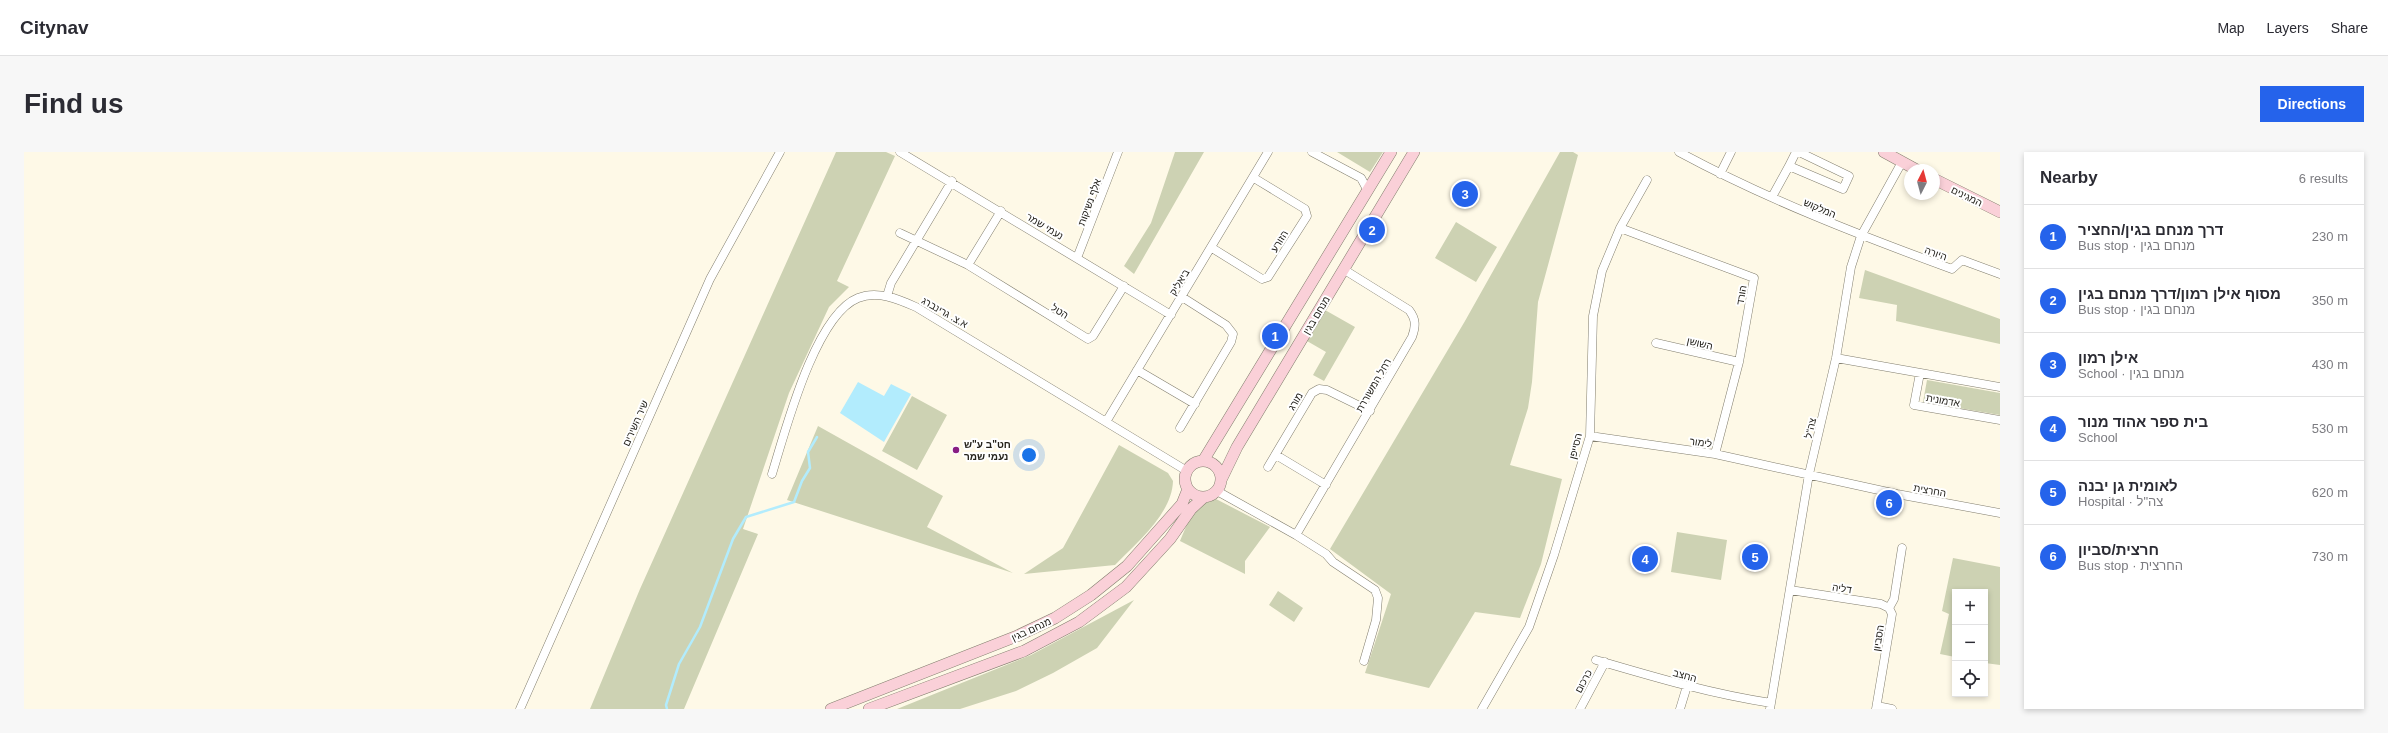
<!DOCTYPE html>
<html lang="en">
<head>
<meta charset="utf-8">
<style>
  :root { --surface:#fff; --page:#f7f7f7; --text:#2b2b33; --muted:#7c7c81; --line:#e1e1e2; --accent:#2563eb }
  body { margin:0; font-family:Arial,Heebo,sans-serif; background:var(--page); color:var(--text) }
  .controls { position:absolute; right:12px; bottom:12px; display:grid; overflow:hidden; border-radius:0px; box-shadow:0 2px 6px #0003 }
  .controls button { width:36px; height:36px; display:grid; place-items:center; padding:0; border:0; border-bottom:1px solid var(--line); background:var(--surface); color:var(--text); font:20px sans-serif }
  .compass { position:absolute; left:1880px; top:12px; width:36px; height:36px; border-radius:50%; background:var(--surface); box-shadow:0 2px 6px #0003; rotate:6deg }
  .you { position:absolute; left:1005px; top:303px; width:14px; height:14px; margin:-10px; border:3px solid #fff; border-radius:50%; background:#1a73e8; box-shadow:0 0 0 6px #1a73e833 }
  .badge { display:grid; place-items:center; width:26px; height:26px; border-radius:50%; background:var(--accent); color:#fff; font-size:13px; font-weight:700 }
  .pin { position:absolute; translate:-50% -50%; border:2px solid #fff; box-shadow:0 1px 4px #0006 }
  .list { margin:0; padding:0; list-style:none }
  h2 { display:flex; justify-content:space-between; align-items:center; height:52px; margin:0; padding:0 16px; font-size:17px }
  h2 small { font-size:13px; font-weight:400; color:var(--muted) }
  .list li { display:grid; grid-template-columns:26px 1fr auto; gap:12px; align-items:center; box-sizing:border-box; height:64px; padding:0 16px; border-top:1px solid var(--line) }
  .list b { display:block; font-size:15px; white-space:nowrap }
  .list p { margin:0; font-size:13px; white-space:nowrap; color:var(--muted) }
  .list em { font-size:13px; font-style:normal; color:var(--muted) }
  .icon { flex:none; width:22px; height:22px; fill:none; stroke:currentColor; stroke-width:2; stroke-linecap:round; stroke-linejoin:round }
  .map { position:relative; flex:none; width:1976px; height:557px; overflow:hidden; border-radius:0px }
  header { display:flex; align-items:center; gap:24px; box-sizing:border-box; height:56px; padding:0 20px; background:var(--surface); border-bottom:1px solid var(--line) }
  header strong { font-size:19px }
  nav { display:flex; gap:22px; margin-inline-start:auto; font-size:14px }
  .intro { display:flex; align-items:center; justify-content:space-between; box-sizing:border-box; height:96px; padding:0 24px }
  h1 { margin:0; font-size:28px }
  .button { padding:10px 18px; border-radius:0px; background:var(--accent); color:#fff; font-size:14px; font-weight:700 }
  main { display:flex; gap:24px; padding:0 24px }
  aside { flex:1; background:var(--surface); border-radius:0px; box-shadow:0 2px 6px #0003 }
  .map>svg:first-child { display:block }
</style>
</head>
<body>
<header>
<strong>Citynav</strong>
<nav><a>Map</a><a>Layers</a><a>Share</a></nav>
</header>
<div class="intro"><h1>Find us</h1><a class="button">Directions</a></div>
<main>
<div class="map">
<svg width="1976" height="557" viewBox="0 0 1976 557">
  <rect width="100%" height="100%" fill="#fef9e7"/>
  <path fill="#cdd2b3" d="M 812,0 L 862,0 L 871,4 L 813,129 L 825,135 L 805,155 L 765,241 L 719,377 L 734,382 L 660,557 L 566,557 L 616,437 Z
    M 1151,0 L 1180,0 L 1110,122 L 1100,114 L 1127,71 Z
    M 1313,0 L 1359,0 L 1346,20 Z
    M 1536,0 L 1549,0 L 1554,3 L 1514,150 L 1508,230 L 1504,256 L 1486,313 L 1538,327 L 1517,412 L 1496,466 L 1451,460 L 1405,536 L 1341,521 L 1367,442 L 1306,397 L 1441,169 Z
    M 1432,70 L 1473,95 L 1452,130 L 1411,106 Z
    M 1841,118 L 1976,167 L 1976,192 L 1872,169 L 1873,153 L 1835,146 Z
    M 1301,158 L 1331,175 L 1300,229 L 1289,223 L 1302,200 L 1283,189 Z
    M 1903,228 L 1976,241 L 1976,263 L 1899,250 Z
    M 888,244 L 923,263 L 893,318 L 858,299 Z
    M 794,274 L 919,344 L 903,375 L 989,421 L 763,348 Z
    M 1095,293 L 1144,321 L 1149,329 C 1148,362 1113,390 1091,413 L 1000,422 L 1039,396 Z
    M 1192,347 L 1246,375 L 1221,409 L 1221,422 L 1156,389 C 1165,368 1169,354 1192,347 Z
    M 1653,380 L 1703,388 L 1697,428 L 1647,420 Z
    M 1929,406 L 1976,415 L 1976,513 L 1961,511 L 1961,440 L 1931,440 L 1931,505 L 1916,502 L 1925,462 L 1918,459 Z
    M 1254,439 L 1279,456 L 1270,470 L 1245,453 Z
    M 1110,448 L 1073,496 L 1029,521 L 992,539 L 936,557 L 873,557 L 1007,503 Z"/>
  <path fill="#b2ecfd" d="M 834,230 L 860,244 L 867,232 L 887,242 L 860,290 L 816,261 Z"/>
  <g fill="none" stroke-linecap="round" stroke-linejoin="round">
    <path stroke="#b2ecfd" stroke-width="2.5" d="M 643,557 L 642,553 L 655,512 L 676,475 L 709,387 L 722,365 L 770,350 L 778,329 L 786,316 L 784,300 L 793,285"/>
    <defs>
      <path id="street" d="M 876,0 L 1147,163
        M 1288,0 L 1337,26 L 1344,39
        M 1655,0 C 1742,47 1835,83 1928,117 L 1938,108 L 1976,122
        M 1772,0 L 1765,14 L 1819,37 L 1825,24 L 1775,0
        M 1696,22 L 1707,0
        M 1748,45 L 1765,14
        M 1596,76 L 1730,126 L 1715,210 L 1691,302
        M 876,81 L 944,113 L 1064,187 L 1069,184 L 1100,134
        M 1188,96 L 1238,127 L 1244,125 L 1283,64 L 1281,57 L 1230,26
        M 1053,106 L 1094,0
        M 944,113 L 977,59
        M 863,144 L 867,131 L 928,29
        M 1632,191 L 1715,210
        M 1812,206 L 1976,235
        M 1113,218 L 1171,252
        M 1896,221 L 1890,253 L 1976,268
        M 1082,270 L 1244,0
        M 1156,276 L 1207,190 L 1209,182 L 1202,173 L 1158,145
        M 1566,284 L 1691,302 L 1873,342 L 1976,361
        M 1252,303 L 1302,333
        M 1244,315 L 1288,241 L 1295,237 L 1303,238 L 1346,259
        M 748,322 C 761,280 791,163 834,146 C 853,138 874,147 892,155 L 1163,319
        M 1193,339 L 1272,383 L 1302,402 L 1309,410 L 1351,438 L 1354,446 L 1352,468 L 1340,509
        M 1272,383 L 1388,185 C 1392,174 1392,167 1385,158 L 1319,117
        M 1766,438 L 1857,452 L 1865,456 L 1868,462 L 1852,557
        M 1865,456 L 1870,447 L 1878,396
        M 1572,508 C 1630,525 1687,542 1747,551
        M 1853,554 L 1868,557
        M 496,557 L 686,127 L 756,0
        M 1458,557 L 1505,475 L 1530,403 L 1566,284 L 1569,164 L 1578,119 L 1596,76 L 1623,28
        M 1556,557 L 1581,510
        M 1656,557 L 1663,534
        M 1746,557 L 1785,322 L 1812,206 L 1827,115 L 1837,84 L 1878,10"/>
      <path id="secondary" d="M 1860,0 L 1893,18
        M 1910,27 L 1976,60
        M 1179,309 L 1367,0
        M1161 327a18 18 0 1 1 36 0a18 18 0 1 1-36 0Z
        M 1197,328 L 1213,295 L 1390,0
        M 807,557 L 993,484 L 1031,466 L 1067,443 L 1103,414 L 1158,352 L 1164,337
        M 845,557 L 1000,499 L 1055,470 L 1102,435 L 1146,387 L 1167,357 L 1180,345"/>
    </defs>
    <use href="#street" stroke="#827e6e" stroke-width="9"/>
    <use href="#secondary" stroke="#827e6e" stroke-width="12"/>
    <use href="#street" stroke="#fff" stroke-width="8"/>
    <use href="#secondary" stroke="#fad0d8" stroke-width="11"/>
  </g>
  <circle fill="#881d83" stroke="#fff" stroke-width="1.5" cx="932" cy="298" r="4"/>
  <g text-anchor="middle" stroke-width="4" stroke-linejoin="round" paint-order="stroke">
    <g font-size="10" fill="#24221c" stroke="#fff">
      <text transform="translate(1943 44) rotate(26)" y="4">המגינים</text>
      <text transform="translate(1065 50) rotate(-70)" y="4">אלף נשיקות</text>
      <text transform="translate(1796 56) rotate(23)" y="4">המלקוש</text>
      <text transform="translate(1021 74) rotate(31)" y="4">נעמי שמר</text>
      <text transform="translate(1255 89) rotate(-58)" y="4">הזורע</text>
      <text transform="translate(1912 101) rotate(20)" y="4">היורה</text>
      <text transform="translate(1155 130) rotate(-59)" y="4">ביאליק</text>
      <text transform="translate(1717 143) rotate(-80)" y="4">הורד</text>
      <text transform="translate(1036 159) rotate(32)" y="4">הטל</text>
      <text transform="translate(921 160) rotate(30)" y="4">א.צ. גרינברג</text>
      <text transform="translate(1292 163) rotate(-59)" y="4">מנחם בגין</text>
      <text transform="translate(1676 191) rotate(13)" y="4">השושן</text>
      <text transform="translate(1349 233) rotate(-60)" y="4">רחל המשוררת</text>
      <text transform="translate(1919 248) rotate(10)" y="4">אדמונית</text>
      <text transform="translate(1271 249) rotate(-60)" y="4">מורג</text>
      <text transform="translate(611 271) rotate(-66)" y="4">שיר השירים</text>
      <text transform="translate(1786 276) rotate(-77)" y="4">צה"ל</text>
      <text transform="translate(1677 290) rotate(8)" y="4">לימור</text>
      <text transform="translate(1551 294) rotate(-76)" y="4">הסייפן</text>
      <text transform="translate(1906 338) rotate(10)" y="4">החרצית</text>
      <text transform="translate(1818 436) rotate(8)" y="4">דליה</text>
      <text transform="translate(1007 477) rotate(-25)" y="4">מנחם בגין</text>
      <text transform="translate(1854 486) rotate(-81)" y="4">הסביון</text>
      <text transform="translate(1661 523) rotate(15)" y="4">החצב</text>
      <text transform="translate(1559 529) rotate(-62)" y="4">כרכום</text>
    </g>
    <g font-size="10" font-weight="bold" fill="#24221c" stroke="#fff" text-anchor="start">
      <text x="940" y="296">חט"ב ע"ש<tspan x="940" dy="12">נעמי שמר</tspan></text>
    </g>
  </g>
</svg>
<div class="controls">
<button>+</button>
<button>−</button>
<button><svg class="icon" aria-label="locate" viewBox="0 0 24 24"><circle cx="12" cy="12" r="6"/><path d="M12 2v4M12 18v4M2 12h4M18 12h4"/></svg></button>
</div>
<svg class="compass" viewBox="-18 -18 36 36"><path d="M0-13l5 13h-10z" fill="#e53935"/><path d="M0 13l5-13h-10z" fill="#7c7c81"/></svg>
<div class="you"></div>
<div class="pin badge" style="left:1251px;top:184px">1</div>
<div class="pin badge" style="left:1348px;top:78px">2</div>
<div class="pin badge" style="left:1441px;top:42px">3</div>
<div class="pin badge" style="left:1621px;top:407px">4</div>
<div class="pin badge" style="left:1731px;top:405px">5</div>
<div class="pin badge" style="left:1865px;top:351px">6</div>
</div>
<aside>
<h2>Nearby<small>6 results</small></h2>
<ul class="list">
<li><span class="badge">1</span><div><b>דרך מנחם בגין/החציר</b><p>Bus stop · מנחם בגין</p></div><em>230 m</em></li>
<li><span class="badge">2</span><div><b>מסוף אילן רמון/דרך מנחם בגין</b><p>Bus stop · מנחם בגין</p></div><em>350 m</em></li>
<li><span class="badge">3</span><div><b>אילן רמון</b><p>School · מנחם בגין</p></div><em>430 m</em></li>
<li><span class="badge">4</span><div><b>בית ספר אהוד מנור</b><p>School</p></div><em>530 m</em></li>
<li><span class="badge">5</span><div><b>לאומית גן יבנה</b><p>Hospital · צה&quot;ל</p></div><em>620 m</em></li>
<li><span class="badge">6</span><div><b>חרצית/סביון</b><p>Bus stop · החרצית</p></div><em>730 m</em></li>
</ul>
</aside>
</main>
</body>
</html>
